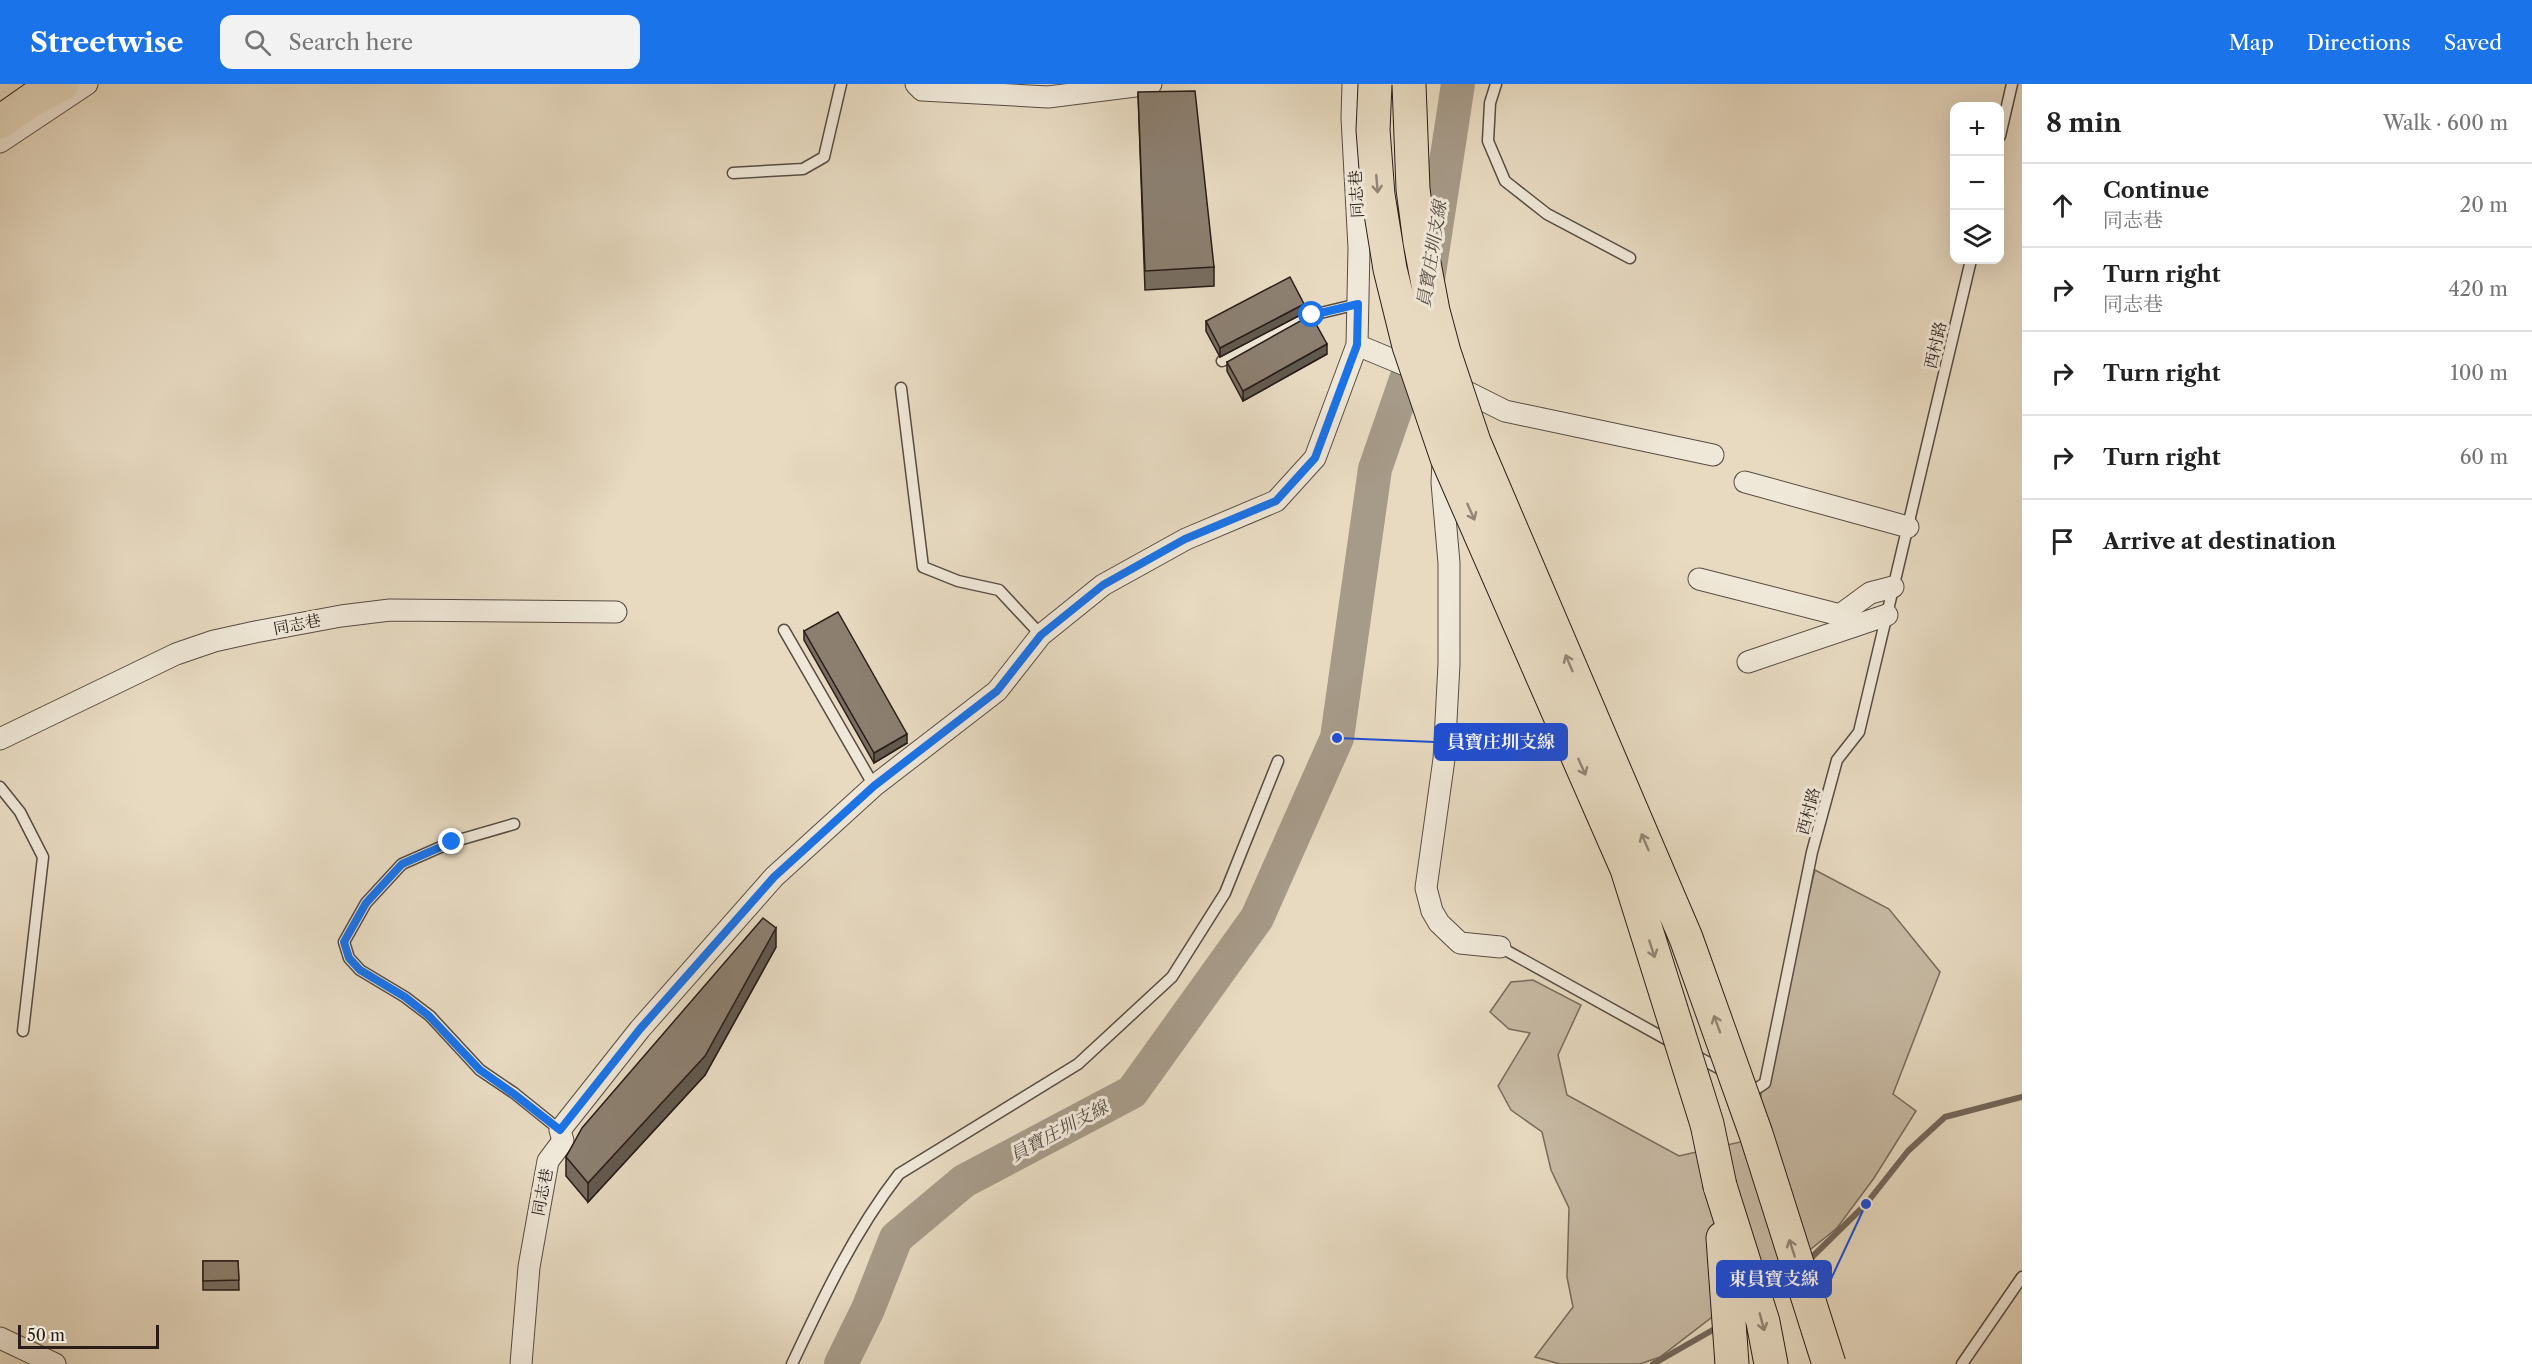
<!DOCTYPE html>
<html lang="en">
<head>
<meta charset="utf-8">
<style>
  :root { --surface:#fff; --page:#f2f2f2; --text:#222; --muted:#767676; --line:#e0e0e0; --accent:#1a73e8 }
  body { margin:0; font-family:"Libre Caslon Text","Noto Serif TC",serif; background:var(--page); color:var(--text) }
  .controls { position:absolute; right:18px; top:18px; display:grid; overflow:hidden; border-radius:12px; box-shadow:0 6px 24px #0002 }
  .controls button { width:54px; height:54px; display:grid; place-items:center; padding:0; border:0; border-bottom:2px solid var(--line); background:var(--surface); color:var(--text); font:30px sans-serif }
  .scale { position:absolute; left:18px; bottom:15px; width:141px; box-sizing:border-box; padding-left:6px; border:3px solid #291d19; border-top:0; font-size:16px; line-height:21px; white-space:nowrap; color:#291d19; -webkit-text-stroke:4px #efe7d7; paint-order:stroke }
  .stop { position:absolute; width:18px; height:18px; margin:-14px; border:4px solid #1a73e8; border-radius:50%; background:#fff }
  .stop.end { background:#1a73e8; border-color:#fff; box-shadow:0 2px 6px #0008 }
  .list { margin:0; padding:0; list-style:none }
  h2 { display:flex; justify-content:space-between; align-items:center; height:78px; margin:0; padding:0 24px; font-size:26px }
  h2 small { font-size:20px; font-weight:400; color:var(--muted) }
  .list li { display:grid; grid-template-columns:39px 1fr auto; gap:18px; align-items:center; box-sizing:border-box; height:84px; padding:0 24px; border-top:2px solid var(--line) }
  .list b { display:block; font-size:22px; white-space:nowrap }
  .list p { margin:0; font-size:20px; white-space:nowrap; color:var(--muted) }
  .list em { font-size:20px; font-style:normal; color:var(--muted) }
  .icon { flex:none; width:33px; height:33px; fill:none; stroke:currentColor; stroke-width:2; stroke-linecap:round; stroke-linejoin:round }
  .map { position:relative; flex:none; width:2022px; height:1280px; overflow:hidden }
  header { display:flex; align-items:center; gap:36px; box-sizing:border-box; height:84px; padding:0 30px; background:var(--accent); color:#fff }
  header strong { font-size:28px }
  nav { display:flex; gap:33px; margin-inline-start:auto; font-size:21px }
  .search { width:420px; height:54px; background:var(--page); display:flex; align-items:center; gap:15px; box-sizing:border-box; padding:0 21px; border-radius:12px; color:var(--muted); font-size:22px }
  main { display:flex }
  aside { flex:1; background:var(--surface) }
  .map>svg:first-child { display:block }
</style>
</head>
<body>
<header>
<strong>Streetwise</strong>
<div class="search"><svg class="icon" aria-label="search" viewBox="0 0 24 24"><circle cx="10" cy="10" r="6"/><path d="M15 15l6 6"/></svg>Search here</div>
<nav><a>Map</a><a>Directions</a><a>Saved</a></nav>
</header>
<main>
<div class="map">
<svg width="2022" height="1280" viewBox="0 0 2022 1280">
  <rect width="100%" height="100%" fill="#e7dac1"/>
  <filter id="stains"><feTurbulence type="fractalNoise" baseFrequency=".00333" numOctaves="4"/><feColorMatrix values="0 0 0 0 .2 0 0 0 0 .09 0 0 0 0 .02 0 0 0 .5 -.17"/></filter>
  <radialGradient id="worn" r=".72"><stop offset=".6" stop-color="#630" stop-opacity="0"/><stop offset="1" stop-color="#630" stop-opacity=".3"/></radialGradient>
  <path fill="#c7baa4" stroke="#786c5e" stroke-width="1.5" d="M 1815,786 L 1889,825 L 1940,888 L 1893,1010 L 1916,1027 L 1874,1094 L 1837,1144 L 1760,1206 L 1724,1224 L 1660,1273 L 1640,1280 L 1560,1280 L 1535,1273 L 1573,1223 L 1567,1193 L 1569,1124 L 1551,1086 L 1542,1048 L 1511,1026 L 1498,1002 L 1530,949 L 1509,945 L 1490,928 L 1511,898 L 1533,896 L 1581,921 L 1558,971 L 1567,1011 L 1679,1072 L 1758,1054 L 1762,997 Z"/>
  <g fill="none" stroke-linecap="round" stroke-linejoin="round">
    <path stroke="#74685c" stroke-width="6" d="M 1808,1177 L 1866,1120 L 1908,1067 L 1945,1033 L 2022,1013
      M 1764,1214 L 1790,1195
      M 1653,1280 L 1718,1243"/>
    <path stroke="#a69a88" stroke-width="34" d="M 1428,196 L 1458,0
      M 841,1280 L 868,1225 L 896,1154 L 964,1097 L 1132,1008 L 1257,834 L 1337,654 L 1375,385 L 1419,258"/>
    <defs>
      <path id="lane" d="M 1496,0 L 1490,19 L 1488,57 L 1505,97 L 1547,130 L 1630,174
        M 2000,52 L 2012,0
        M 733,89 L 803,85 L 824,73 L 841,0
        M 1222,277 L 1312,231 L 1358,220
        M 901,304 L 923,483 L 958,497 L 999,506 L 1041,551
        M 784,546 L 874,702
        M 0,703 L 20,728 L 43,773 L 23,947
        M 514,740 L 452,758 L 402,780 L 366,819 L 344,858 L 349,874 L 360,886 L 405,913 L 430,932 L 480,986 L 514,1009 L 560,1046
        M 1500,863 L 1673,959
        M 1692,970 L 1726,988
        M 1745,999 L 1756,1005 L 1765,999 L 1812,768 L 1837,676 L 1859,648 L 1971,176
        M 792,1280 C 823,1214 854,1148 899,1090 L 1078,980 L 1172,893 L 1225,809 L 1278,677
        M 1962,1280 L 2022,1193"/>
      <path id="street" d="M 916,0 L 922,6 L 1048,13 L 1151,0
        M 0,58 L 87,0
        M 1357,261 L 1422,288
        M 1451,300 L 1505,327 L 1713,371
        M 1443,377 L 1442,399 L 1449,479 L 1449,580 L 1444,675 L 1426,804 L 1432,827 L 1439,839 L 1460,859 L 1500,863
        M 1745,398 L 1908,443
        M 1699,495 L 1840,531 L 1870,509 L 1893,503
        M 1748,578 L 1887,531
        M 0,655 L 176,570 L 214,557 L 255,548 L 341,532 L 390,526 L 616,528
        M 0,1254 L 55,1280
        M 521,1280 L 529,1183 L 542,1110 L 548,1077 L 563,1057 L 560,1046 L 640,945 L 774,793 L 874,702 L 997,607 L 1041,551 L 1103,501 L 1186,455 L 1276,417 L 1315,374 L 1357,261 L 1359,164 L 1352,34 L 1353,0"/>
      <path id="highway" d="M 0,38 L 33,15 L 62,0
        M 1720,1102 L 1763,1238 L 1771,1280
        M 1723,1154 L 1732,1280"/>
    </defs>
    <use href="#lane" stroke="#584c43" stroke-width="13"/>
    <use href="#street" stroke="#584c43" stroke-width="23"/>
    <use href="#highway" stroke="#291d19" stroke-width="35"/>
    <use href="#lane" stroke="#efe7d7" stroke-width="10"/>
    <use href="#street" stroke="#efe7d7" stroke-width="21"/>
    <use href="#highway" stroke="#e7dac1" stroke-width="33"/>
    <defs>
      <path id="highway-bridge" d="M 1375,0 L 1373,46 L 1378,111 L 1390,185 L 1409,262 L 1447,374 L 1627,785 L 1707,1040 L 1720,1102
        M 1409,0 L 1413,105 L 1420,158 L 1433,227 L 1444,268 L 1474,358 L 1686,854 L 1756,1050 L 1829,1280"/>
    </defs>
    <use href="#highway-bridge" stroke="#291d19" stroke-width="35" stroke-linecap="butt"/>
    <use href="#highway-bridge" stroke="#e7dac1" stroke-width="33"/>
  </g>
  <path fill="#786d60" stroke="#291d19" stroke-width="1.5" d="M 1138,8 L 1214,183 L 1214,202 L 1145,206 Z
    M 1304,229 L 1220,273 L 1206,247 L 1206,237 Z
    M 1327,270 L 1243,317 L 1227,287 L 1227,278 Z
    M 804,547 L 907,659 L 874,679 L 804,556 Z
    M 776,863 L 705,991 L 588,1118 L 566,1092 L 566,1073 Z
    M 203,1177 L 238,1177 L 239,1206 L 203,1206 Z"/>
  <path fill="#62594e" stroke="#291d19" stroke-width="1.5" d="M 1304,220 L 1304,229 L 1220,273 L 1220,264 Z
    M 1327,260 L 1327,270 L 1243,317 L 1243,307 Z
    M 907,650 L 907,659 L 874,679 L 874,669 Z
    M 776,844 L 776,863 L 705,991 L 588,1118 L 588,1099 Z"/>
  <path fill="#8c7f70" stroke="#291d19" stroke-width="1.5" d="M 1195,7 L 1214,183 L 1145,187 L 1138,8 Z
    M 1290,193 L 1304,220 L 1220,264 L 1206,237 Z
    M 1311,231 L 1327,260 L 1243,307 L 1227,278 Z
    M 838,528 L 907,650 L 874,669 L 804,547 Z
    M 763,834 L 776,844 L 705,972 L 588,1099 L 566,1073 L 582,1044 Z
    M 203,1177 L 238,1177 L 239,1196 L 203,1197 Z"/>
  <defs><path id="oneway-shaft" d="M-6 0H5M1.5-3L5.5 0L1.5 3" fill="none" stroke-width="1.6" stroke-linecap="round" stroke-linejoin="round" transform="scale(1.5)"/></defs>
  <g stroke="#928575">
    <use href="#oneway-shaft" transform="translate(1377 100) rotate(85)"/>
    <use href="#oneway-shaft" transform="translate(1471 428) rotate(66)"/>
    <use href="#oneway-shaft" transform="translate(1569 579) rotate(-113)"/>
    <use href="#oneway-shaft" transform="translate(1582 683) rotate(66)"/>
    <use href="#oneway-shaft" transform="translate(1645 758) rotate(-113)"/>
    <use href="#oneway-shaft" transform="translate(1652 865) rotate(72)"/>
    <use href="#oneway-shaft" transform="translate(1717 940) rotate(-110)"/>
    <use href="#oneway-shaft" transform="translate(1792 1164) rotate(-108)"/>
    <use href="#oneway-shaft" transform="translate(1762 1238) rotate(75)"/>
  </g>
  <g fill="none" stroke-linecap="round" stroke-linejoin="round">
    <path stroke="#1a73e8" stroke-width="8" d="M 452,758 L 402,780 L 366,819 L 344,858 L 349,874 L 360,886 L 405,913 L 429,932 L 480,986 L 514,1010 L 560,1046 L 640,945 L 774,793 L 874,702 L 997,607 L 1041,551 L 1103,501 L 1185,455 L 1276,417 L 1315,374 L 1357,261 L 1358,220 L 1312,231"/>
  </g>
  <g text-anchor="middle" stroke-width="6" stroke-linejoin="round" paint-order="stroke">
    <g font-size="16" fill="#291d19" stroke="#efe7d7">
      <text transform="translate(1356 110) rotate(-93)" y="6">同志巷</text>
      <text transform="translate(1935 261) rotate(-77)" y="6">西村路</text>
      <text transform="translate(297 540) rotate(-11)" y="6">同志巷</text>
      <text transform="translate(1808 727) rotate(-75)" y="6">西村路</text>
      <text transform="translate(542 1108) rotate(-79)" y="6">同志巷</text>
    </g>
    <g font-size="18" font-style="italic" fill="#554940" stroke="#efe7d7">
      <text transform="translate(1432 170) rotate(-81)" y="6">員寶庄圳支線</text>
      <text transform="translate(1059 1047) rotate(-28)" y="6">員寶庄圳支線</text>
    </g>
  </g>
  <path fill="none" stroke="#1d4ed8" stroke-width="2" d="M1337 654L1435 658M1866 1120L1831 1195"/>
  <g fill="#1d4ed8" stroke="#efe7d7" stroke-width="2">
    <circle cx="1337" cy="654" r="6"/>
    <circle cx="1866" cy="1120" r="6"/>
  </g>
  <g fill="#1d4ed8" stroke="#1d4ed8" stroke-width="2">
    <rect x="1435" y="640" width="132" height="36" rx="6"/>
    <rect x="1717" y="1177" width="114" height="36" rx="6"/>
  </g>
  <g font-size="18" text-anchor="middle" font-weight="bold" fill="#fff">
    <text x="1501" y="664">員寶庄圳支線</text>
    <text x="1774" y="1201">東員寶支線</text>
  </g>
  <rect width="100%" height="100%" filter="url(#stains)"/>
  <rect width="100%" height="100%" fill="url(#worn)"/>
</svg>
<div class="controls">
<button>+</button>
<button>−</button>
<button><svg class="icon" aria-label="layers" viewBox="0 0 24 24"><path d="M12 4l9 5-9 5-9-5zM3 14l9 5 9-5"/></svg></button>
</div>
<div class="scale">50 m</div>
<div class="stop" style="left:1312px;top:231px"></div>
<div class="stop end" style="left:452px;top:758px"></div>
</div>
<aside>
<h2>8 min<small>Walk · 600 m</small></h2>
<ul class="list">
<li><svg class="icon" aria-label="ahead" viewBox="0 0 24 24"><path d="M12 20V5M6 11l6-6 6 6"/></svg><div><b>Continue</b><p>同志巷</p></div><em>20 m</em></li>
<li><svg class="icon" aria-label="right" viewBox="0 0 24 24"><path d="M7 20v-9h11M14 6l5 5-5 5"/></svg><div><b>Turn right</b><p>同志巷</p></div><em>420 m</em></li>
<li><svg class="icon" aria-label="right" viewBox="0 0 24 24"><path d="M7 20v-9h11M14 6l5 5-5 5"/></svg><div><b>Turn right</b></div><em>100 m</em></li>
<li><svg class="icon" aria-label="right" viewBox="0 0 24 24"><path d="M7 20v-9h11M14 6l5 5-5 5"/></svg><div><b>Turn right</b></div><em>60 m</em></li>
<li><svg class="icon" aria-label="arrive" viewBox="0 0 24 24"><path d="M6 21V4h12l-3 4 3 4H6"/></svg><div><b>Arrive at destination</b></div></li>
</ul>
</aside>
</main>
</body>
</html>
